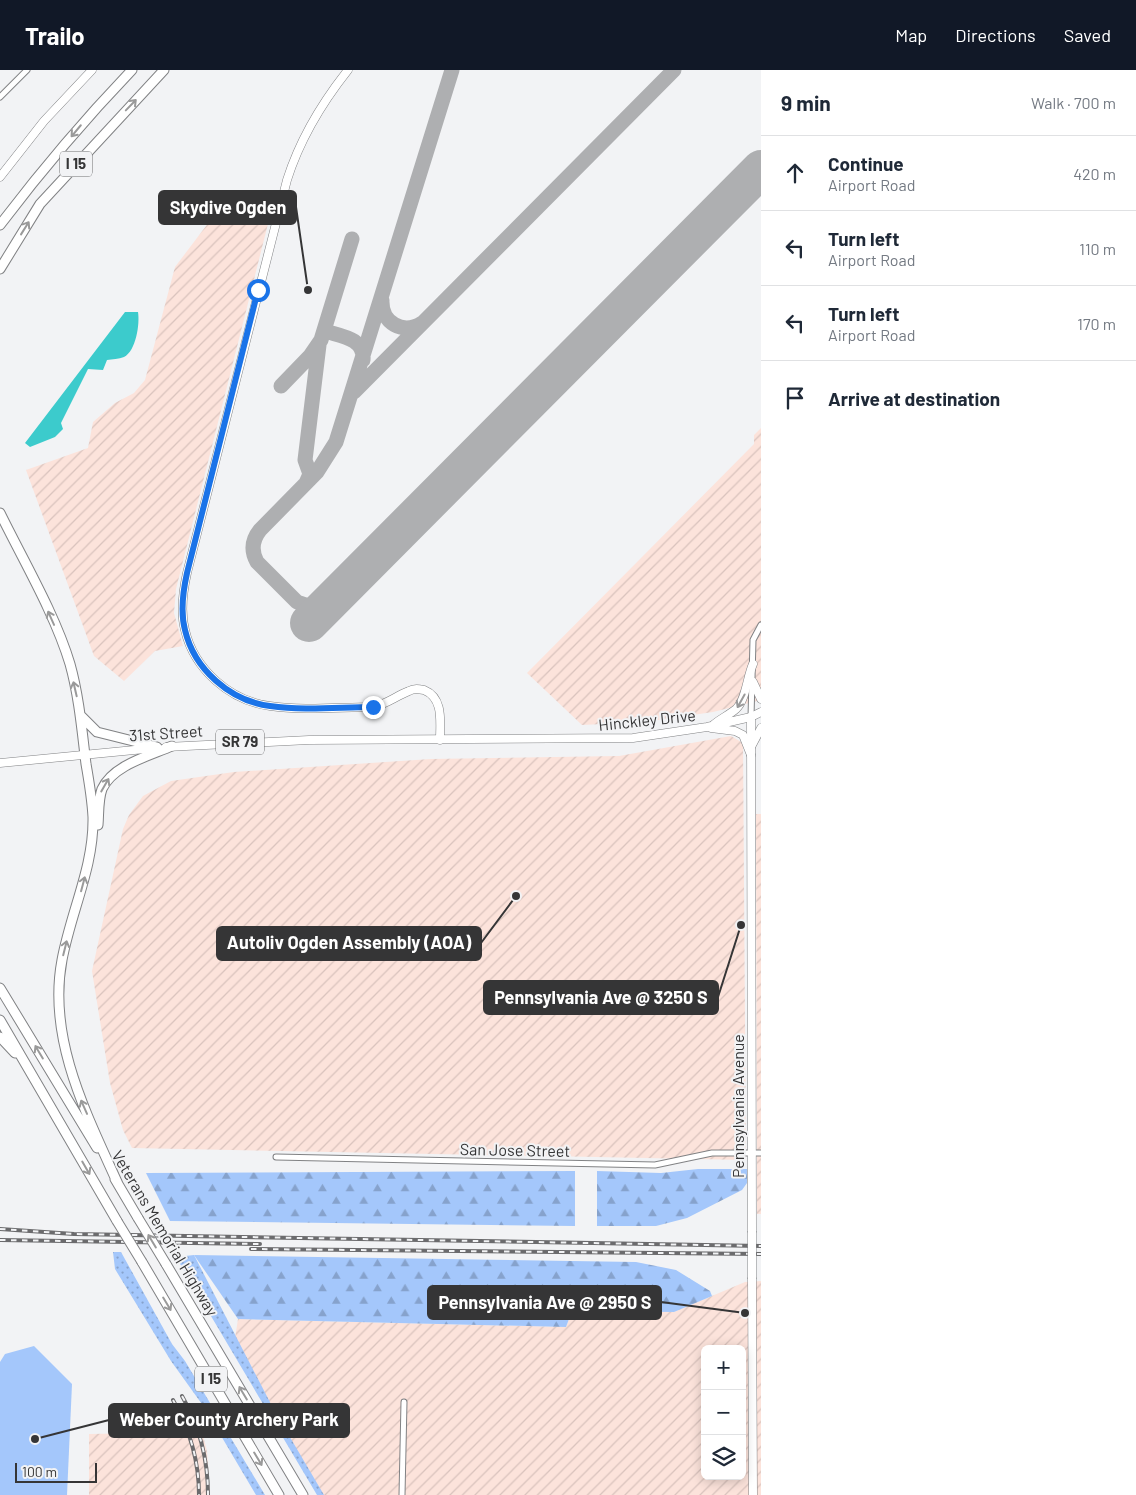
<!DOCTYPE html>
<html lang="en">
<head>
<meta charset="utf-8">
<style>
  :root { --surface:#fff; --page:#f6f6f7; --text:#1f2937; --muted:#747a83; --line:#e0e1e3; --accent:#111827 }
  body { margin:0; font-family:Barlow,sans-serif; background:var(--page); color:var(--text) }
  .controls { position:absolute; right:15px; bottom:15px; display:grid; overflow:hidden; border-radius:8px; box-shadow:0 2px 12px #0003 }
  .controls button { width:45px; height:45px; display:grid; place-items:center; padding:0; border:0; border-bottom:1px solid var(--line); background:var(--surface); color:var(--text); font:25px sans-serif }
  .scale { position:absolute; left:15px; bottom:12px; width:82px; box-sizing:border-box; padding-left:5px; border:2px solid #353536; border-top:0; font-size:14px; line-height:18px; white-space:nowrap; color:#353536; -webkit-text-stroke:4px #f2f3f5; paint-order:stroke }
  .stop { position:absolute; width:15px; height:15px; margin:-11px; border:4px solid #1a73e8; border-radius:50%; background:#fff }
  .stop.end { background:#1a73e8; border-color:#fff; box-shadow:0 1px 5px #0008 }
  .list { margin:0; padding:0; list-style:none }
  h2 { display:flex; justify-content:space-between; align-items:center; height:65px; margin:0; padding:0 20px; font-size:21px }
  h2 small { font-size:16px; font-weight:400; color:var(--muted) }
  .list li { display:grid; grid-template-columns:32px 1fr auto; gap:15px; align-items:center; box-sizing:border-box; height:75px; padding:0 20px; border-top:1px solid var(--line) }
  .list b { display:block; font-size:19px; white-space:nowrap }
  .list p { margin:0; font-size:16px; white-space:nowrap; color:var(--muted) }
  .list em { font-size:16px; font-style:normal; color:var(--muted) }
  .icon { flex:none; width:28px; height:28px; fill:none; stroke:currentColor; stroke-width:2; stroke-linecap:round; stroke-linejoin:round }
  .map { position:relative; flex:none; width:761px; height:1425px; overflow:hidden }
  header { display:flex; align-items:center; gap:30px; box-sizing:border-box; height:70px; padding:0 25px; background:var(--accent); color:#fff }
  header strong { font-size:24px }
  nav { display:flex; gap:28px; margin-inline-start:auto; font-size:18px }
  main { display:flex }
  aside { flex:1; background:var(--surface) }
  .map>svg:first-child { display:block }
</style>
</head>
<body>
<header>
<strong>Trailo</strong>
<nav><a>Map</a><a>Directions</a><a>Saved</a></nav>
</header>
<main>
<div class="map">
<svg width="761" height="1425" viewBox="0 0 761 1425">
  <defs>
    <pattern id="industrial-furrows" width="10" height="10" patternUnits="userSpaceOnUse" patternTransform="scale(1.25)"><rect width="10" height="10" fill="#fce3db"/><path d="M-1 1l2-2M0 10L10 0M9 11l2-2" fill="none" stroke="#d9c3bd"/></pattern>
    <pattern id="grass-dots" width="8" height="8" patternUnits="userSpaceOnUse" patternTransform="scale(1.25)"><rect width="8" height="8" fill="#a4c7fb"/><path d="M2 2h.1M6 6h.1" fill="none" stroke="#86a2cc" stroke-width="1.8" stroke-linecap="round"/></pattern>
    <pattern id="forest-firs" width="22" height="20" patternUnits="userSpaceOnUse" patternTransform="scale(1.25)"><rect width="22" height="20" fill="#a4c7fb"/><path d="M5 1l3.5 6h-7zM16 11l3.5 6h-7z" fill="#86a2cc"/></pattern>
  </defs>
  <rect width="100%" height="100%" fill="#f2f3f5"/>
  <path fill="url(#industrial-furrows)" fill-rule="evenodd" d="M 276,122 L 176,519 L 174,543 L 183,576 L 155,581 L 124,611 L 94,586 L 26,400 L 88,378 L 93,352 L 115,333 L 134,323 L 145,310 L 175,197 L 231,123 Z
    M 761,358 L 761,630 L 713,642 L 645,652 L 582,655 L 527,603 L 754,374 L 754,365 Z
    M 731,666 L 743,673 L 746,1090 L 132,1078 L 123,1060 L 110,1013 L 92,901 L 123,759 L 129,745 L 143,726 L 171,711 L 234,702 L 431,689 L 619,686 Z
    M 756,744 L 761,744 L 761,1144 L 757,1144 Z
    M 761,1211 L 761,1425 L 319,1425 L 235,1268 L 238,1249 L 566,1257 L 572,1241 L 674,1242 L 745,1212 ZM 705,1279 L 742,1279 L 742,1406 L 705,1406 Z
    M 202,1362 L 207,1381 L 210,1425 L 89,1425 L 89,1364 Z"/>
  <path fill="url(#grass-dots)" d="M 113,1182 L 121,1182 L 172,1274 L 185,1291 L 265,1425 L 256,1425 L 204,1337 L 171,1291 L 115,1199 Z
    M 194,1185 L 274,1340 L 324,1425 L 317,1425 L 176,1187 Z"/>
  <path fill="url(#forest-firs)" d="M 698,1099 L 747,1099 L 747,1113 L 742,1120 L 687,1148 L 656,1156 L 597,1156 L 597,1101 L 661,1103 Z
    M 575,1101 L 575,1156 L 170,1151 L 146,1103 Z
    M 194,1185 L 636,1192 L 676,1200 L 710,1221 L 712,1226 L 674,1242 L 572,1241 L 566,1257 L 238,1249 Z"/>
  <path fill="#a4c7fb" d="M 34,1276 L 72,1314 L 67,1425 L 0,1425 L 0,1292 L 5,1284 Z"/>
  <path fill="#3ccbcc" d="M 125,242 L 138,242 C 140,254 136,281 124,287 C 119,289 112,289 107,290 L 103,300 L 88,299 L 61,353 L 63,359 L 55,367 L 30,377 L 25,373 Z"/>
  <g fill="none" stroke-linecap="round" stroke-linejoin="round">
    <path stroke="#aeafb1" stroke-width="15" d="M 382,230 C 381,253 403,265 422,253
      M 325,261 C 340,266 365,268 363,290
      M 281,316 L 310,286 L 321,270 L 352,169
      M 354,322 L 674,0
      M 306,413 L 310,404 L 305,390 L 319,275
      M 332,530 L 315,538 L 297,532 L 257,492 C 251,481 252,470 260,460 L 317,402 L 336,372 L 452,0"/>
    <path stroke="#aeafb1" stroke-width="38" d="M 309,553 L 761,99"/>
    <defs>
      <path id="street" d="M 0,27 L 27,0
        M 751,647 L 753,570 L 761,555
        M 276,1087 L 655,1095 L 712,1083 L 761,1083
        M 402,1425 L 404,1332"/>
      <path id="secondary" d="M 348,0 C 321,34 300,69 287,110 L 187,503 C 183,521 180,541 185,560 C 194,599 230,631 270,636 C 304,641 340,637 373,637 C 387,634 396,626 409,621 C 414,618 419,619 424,620 C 444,628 440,652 440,670
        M 0,107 L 44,51 L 92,0
        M 751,647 L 752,1161
        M 752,1209 L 753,1425"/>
      <path id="primary" d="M 753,612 L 761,629
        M 713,655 C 720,649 729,645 736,639 C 746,630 747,607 753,594
        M 711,658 L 735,661 L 743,665 L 751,685
        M 166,677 L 309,670 L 633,668 L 707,657 L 751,647 L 761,642
        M 751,677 L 761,658
        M 0,693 L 155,678"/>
      <path id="highway" d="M 0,155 C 41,101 85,49 132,0
        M 0,199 L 40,134 L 164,0
        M 0,443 C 23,490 55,544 70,594 C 79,626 82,661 86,694 C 89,711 92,729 93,747 C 94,797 71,841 62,890 C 47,969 87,1045 118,1114
        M 81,646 L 97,662 L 157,677
        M 98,755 C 99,743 98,730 102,719 C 113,695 149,686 172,676
        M 0,918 L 97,1078
        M 0,950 L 117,1151
        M 0,967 L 15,983
        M 115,1109 L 138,1148
        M 142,1192 L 279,1425
        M 166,1194 L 303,1425"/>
    </defs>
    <use href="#street" stroke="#818284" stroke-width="7"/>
    <use href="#secondary" stroke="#818284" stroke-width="9"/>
    <use href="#primary" stroke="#818284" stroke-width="9"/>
    <use href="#highway" stroke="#818284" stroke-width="11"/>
    <use href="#street" stroke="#fff" stroke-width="5"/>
    <use href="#secondary" stroke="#fff" stroke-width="8"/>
    <use href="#primary" stroke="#fff" stroke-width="8"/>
    <use href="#highway" stroke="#fff" stroke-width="9"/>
    <defs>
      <path id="rail" d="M 0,1159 L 74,1164 L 761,1176
        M 0,1170 L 260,1174
        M 251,1179 L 761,1184
        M 182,1326 C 200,1357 208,1390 208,1425
        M 173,1330 C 190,1360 199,1391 199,1425"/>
    </defs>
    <use href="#rail" stroke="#6b6b6d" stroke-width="4"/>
    <use href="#rail" stroke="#f2f3f5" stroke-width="2" stroke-dasharray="5.5" stroke-linecap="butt"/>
    <defs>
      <path id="secondary-bridge" d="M 752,1161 L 752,1209"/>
      <path id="highway-bridge" d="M 138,1148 L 166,1194
        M 117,1151 L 142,1192"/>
    </defs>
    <use href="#secondary-bridge" stroke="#818284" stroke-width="9" stroke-linecap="butt"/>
    <use href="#highway-bridge" stroke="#818284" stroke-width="11" stroke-linecap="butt"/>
    <use href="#secondary-bridge" stroke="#fff" stroke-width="8"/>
    <use href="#highway-bridge" stroke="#fff" stroke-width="9"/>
  </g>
  <defs><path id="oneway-shaft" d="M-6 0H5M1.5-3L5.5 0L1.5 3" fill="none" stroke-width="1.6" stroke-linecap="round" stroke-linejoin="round" transform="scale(1.25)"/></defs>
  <g stroke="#9a9a9a">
    <use href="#oneway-shaft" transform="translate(131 35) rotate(-46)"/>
    <use href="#oneway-shaft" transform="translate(76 61) rotate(130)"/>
    <use href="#oneway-shaft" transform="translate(25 158) rotate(-58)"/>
    <use href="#oneway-shaft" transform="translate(51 548) rotate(-114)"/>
    <use href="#oneway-shaft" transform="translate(75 619) rotate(-103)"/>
    <use href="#oneway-shaft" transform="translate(741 631) rotate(119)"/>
    <use href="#oneway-shaft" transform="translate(105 715) rotate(-60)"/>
    <use href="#oneway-shaft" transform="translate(83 814) rotate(-75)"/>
    <use href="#oneway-shaft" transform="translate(65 878) rotate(-76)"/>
    <use href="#oneway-shaft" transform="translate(39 982) rotate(-121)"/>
    <use href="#oneway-shaft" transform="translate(84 1037) rotate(-114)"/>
    <use href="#oneway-shaft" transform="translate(86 1098) rotate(60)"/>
    <use href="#oneway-shaft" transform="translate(152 1171) rotate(-121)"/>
    <use href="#oneway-shaft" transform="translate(167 1234) rotate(59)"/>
    <use href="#oneway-shaft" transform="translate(243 1323) rotate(-121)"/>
    <use href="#oneway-shaft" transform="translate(258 1389) rotate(59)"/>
  </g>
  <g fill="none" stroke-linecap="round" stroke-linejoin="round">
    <path stroke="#1a73e8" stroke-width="6" d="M 258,220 L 187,503 C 183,521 180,541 185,560 C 194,599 230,631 270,636 C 304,641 340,637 373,637"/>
  </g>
  <g text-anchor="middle" stroke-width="4" stroke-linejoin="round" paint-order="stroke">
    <g fill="#f2f3f5" stroke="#6e6e6f" stroke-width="1">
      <rect x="60" y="81.5" width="32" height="25" rx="4"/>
      <rect x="216" y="659.5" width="48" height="25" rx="4"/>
      <rect x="195" y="1296.5" width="32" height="25" rx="4"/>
    </g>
    <g font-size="15" font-weight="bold" fill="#353536">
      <text x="76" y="99">I 15</text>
      <text x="240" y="677">SR 79</text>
      <text x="211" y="1314">I 15</text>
    </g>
    <g font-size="16" fill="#353536" stroke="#f2f3f5">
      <text transform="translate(647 650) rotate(-6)" y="6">Hinckley Drive</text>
      <text transform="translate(166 663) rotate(-4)" y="6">31st Street</text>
      <text transform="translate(738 1036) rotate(-90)" y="6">Pennsylvania Avenue</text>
      <text transform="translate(515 1080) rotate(1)" y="6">San Jose Street</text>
      <text transform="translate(165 1163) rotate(59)" y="6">Veterans Memorial Highway</text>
    </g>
  </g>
  <path fill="none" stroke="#353536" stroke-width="2" d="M308 220L296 137M516 826L481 873M741 855L718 927M745 1243L661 1232M35 1369L109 1350"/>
  <g fill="#353536" stroke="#f2f3f5" stroke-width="2">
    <circle cx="308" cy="220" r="5"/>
    <circle cx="516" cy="826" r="5"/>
    <circle cx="741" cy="855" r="5"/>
    <circle cx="745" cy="1243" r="5"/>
    <circle cx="35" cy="1369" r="5"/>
  </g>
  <g fill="#353536" stroke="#353536" stroke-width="2">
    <rect x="159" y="121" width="137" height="33" rx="5"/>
    <rect x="217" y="857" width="264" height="33" rx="5"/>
    <rect x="484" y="911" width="234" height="33" rx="5"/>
    <rect x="428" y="1216" width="233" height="33" rx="5"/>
    <rect x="109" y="1334" width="240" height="33" rx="5"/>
  </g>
  <g font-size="18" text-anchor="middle" font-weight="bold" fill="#fff">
    <text x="228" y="144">Skydive Ogden</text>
    <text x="349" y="879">Autoliv Ogden Assembly (AOA)</text>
    <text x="601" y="934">Pennsylvania Ave @ 3250 S</text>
    <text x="545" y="1239">Pennsylvania Ave @ 2950 S</text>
    <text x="229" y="1356">Weber County Archery Park</text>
  </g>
</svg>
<div class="controls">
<button>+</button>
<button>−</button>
<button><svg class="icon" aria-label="layers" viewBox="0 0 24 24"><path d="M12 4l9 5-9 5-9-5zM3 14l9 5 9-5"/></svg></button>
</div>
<div class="scale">100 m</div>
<div class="stop" style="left:258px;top:220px"></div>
<div class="stop end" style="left:373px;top:637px"></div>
</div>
<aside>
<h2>9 min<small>Walk · 700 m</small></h2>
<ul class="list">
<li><svg class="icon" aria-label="ahead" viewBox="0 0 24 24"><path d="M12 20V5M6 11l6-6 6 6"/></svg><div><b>Continue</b><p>Airport Road</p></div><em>420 m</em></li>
<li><svg class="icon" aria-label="left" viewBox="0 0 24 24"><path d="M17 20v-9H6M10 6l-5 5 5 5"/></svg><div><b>Turn left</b><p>Airport Road</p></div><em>110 m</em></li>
<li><svg class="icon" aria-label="left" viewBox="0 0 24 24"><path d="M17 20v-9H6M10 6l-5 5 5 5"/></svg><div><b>Turn left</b><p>Airport Road</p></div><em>170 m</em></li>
<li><svg class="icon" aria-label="arrive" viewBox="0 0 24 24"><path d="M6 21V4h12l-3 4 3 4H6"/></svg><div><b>Arrive at destination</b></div></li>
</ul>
</aside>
</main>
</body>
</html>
